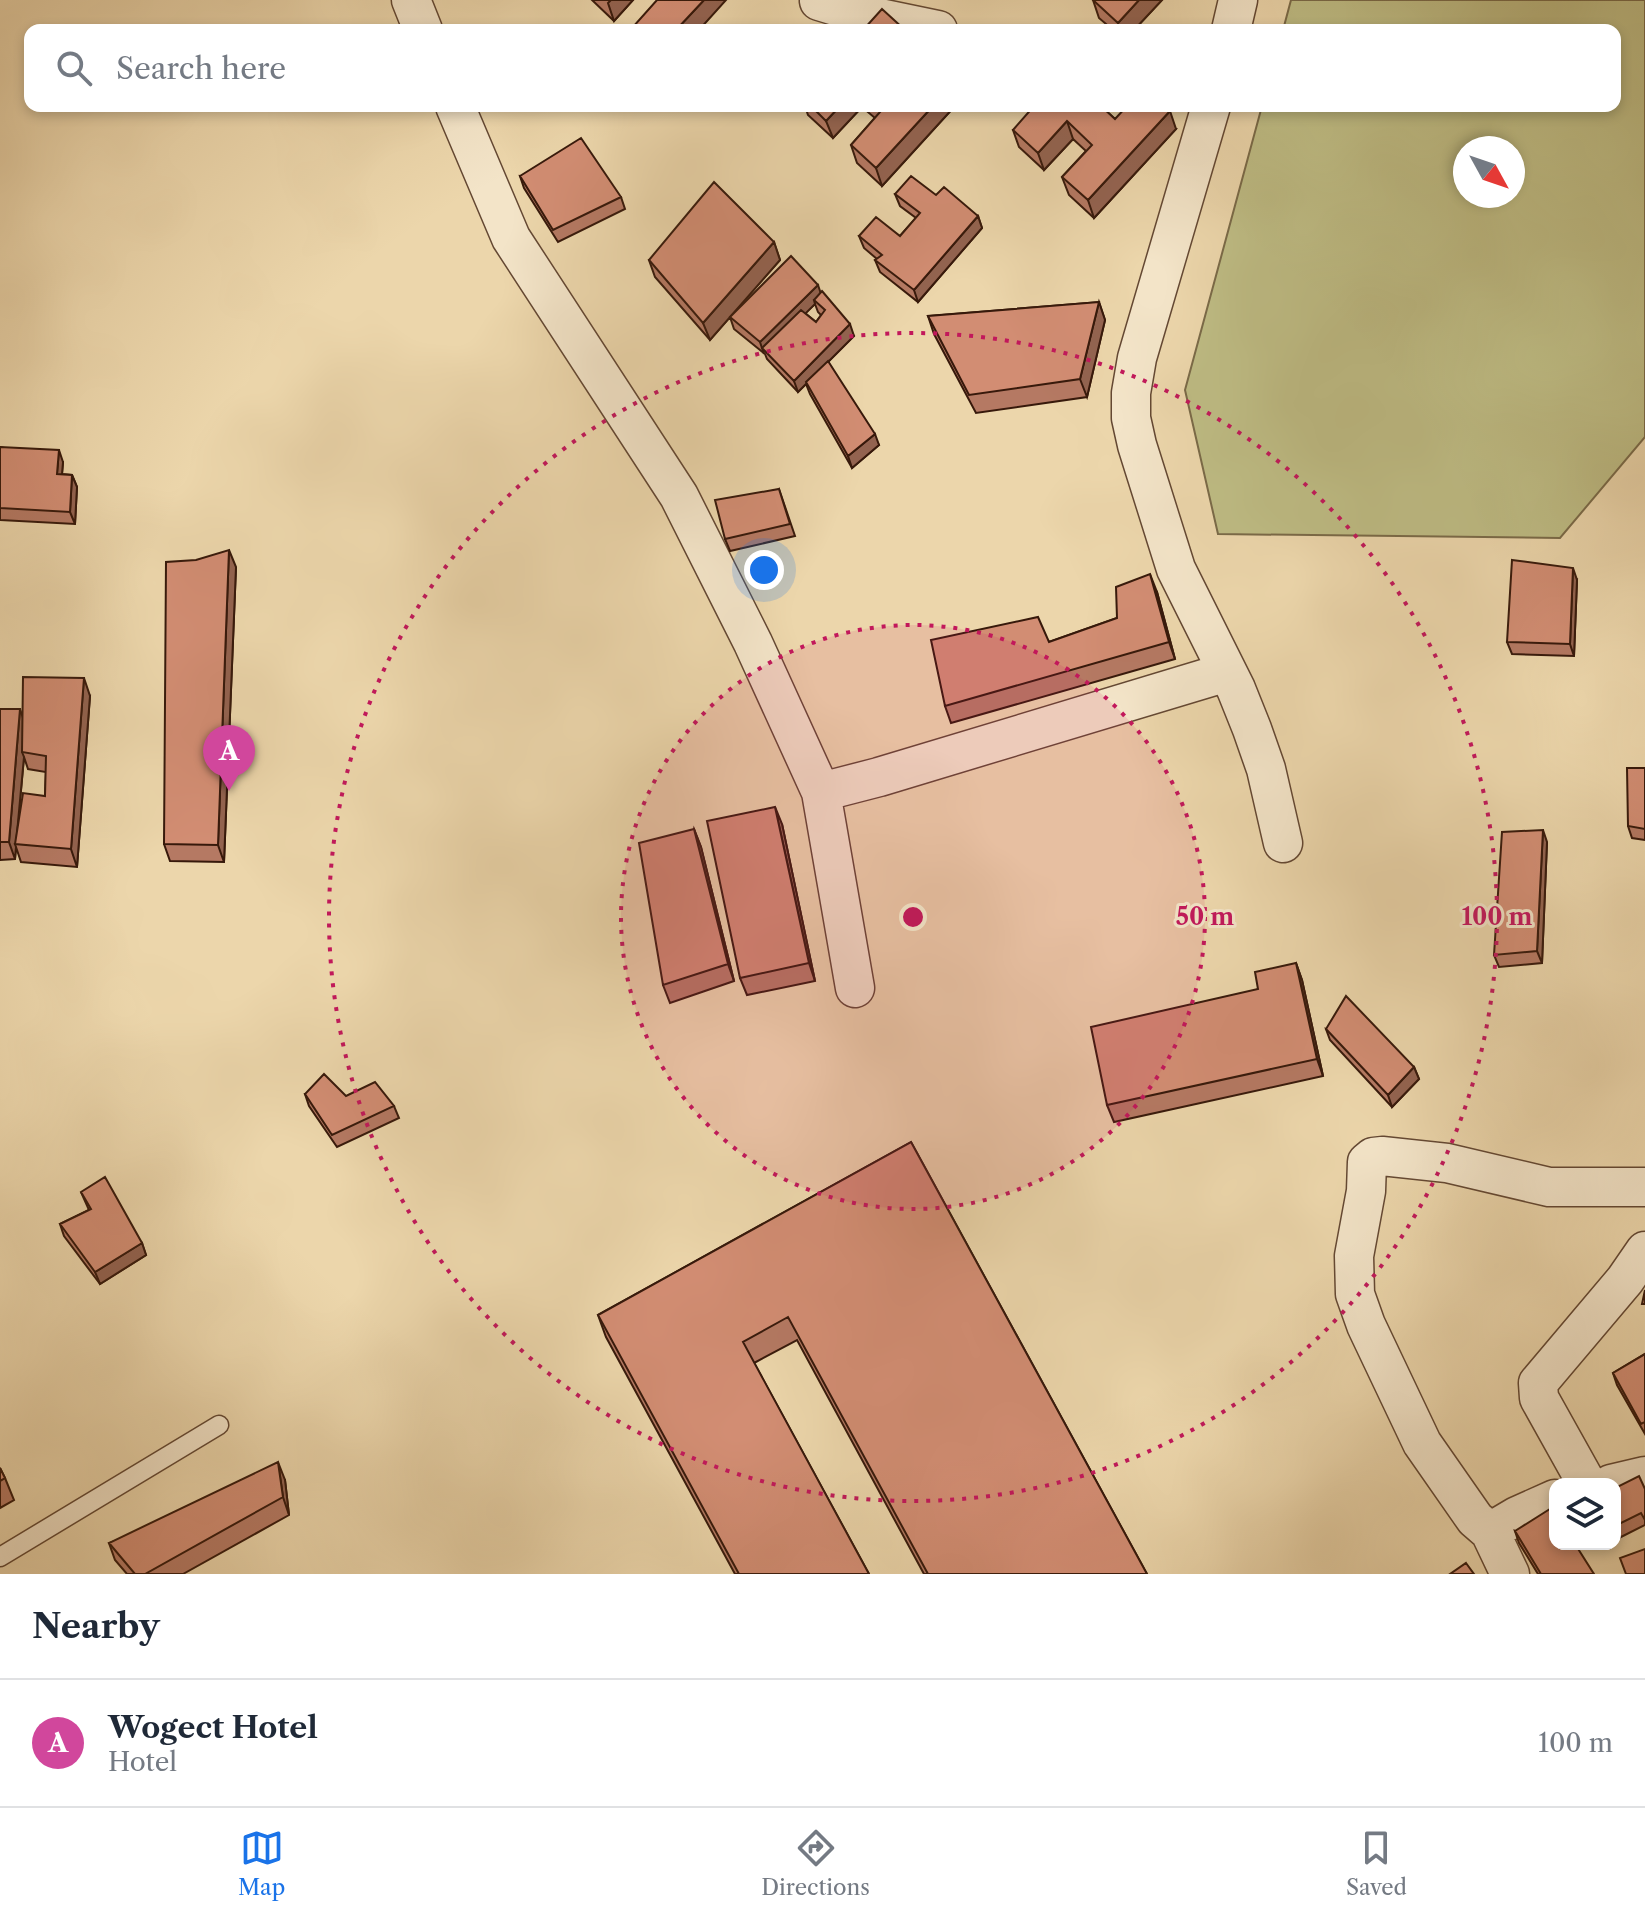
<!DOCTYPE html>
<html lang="en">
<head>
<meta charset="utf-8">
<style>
  :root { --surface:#fff; --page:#f6f6f7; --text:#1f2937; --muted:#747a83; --line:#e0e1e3; --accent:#1a73e8 }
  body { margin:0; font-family:"Libre Caslon Text",serif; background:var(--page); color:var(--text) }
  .controls { position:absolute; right:24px; bottom:24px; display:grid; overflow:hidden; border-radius:16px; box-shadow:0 4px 12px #0003 }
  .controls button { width:72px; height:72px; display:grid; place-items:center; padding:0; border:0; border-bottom:2px solid var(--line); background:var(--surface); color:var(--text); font:40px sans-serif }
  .compass { position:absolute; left:1453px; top:136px; width:72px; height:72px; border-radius:50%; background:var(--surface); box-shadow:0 4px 12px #0003; rotate:130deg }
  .you { position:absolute; left:764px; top:570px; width:28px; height:28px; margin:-20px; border:6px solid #fff; border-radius:50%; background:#1a73e8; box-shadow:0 0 0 12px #1a73e833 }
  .badge { display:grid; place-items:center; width:52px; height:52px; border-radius:50%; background:var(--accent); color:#fff; font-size:26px; font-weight:700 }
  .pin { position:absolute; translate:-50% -66px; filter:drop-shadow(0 2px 4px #0008) }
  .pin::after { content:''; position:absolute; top:42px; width:28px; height:24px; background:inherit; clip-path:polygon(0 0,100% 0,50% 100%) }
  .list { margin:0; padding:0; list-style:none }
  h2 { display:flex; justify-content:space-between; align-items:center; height:104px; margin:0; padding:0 32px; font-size:34px }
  h2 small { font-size:26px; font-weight:400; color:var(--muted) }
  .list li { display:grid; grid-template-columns:52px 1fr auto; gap:24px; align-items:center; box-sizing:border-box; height:128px; padding:0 32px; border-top:2px solid var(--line) }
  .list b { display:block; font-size:30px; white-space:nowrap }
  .list p { margin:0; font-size:26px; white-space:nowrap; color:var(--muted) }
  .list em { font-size:26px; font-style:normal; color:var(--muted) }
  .icon { flex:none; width:44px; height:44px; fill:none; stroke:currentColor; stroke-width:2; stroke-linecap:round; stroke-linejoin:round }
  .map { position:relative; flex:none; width:1645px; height:1574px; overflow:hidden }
  .search { position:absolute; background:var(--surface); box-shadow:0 4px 12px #0003; left:24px; right:24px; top:24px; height:88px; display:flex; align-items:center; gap:20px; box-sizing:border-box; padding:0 28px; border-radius:16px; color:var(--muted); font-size:30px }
  .sheet { height:232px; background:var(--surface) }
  nav { display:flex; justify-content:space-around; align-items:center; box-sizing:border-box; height:112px; border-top:2px solid var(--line); background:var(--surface); font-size:22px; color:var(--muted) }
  nav a { display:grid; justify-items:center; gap:4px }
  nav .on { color:var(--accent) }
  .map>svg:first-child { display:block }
</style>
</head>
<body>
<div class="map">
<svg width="1645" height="1574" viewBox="0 0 1645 1574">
  <rect width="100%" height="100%" fill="#ecd6ab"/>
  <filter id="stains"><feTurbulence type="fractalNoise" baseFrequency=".0025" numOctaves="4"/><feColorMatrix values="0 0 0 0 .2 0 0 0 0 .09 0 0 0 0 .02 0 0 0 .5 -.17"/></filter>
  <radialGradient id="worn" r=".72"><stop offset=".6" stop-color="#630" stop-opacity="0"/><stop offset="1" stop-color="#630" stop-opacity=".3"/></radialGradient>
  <path fill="#bebc84" stroke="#7a6a48" stroke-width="2" fill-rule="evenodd" d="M 1291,0 L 1645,0 L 1645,437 L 1560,538 L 1218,534 L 1185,390 L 1262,106 L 1615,106 L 1615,30 L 1283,30 ZM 1465,148 L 1513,148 L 1513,196 L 1465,196 Z"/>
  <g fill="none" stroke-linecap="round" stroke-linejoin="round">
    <defs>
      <path id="service" d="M 0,1557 L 219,1425"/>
      <path id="minor" d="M 411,0 L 423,30
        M 819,1 L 865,15 L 938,30
        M 1231,30 L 1238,0
        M 455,106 L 511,238 L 679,496 L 753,643 L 821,792 L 855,988
        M 1211,106 L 1137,358 L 1131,393 L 1131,418 L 1137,445 L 1176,569 L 1236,689 L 1252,729 L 1266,769 L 1283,843
        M 821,792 L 879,777 L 1227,672
        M 1587,1484 L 1539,1398 L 1538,1383 L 1625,1280 L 1645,1251
        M 1611,1484 L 1645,1476
        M 1490,1532 L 1475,1519 L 1422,1443 L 1366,1325 L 1355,1294 L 1354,1256 L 1366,1191 L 1367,1162 L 1373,1157 L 1382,1156 L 1447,1163 L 1549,1187 L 1645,1187
        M 1510,1574 L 1490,1532 L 1517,1516 L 1555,1499"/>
    </defs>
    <use href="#service" stroke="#644833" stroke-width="21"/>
    <use href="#minor" stroke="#644833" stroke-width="41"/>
    <use href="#service" stroke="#f3e4c8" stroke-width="18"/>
    <use href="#minor" stroke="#f3e4c8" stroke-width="38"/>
  </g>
  <path fill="#b57963" stroke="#37190b" stroke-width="2" fill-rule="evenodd" d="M 592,0 L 633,0 L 614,21 Z
    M 1093,0 L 1162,0 L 1134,30 L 1113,30 L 1099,18 Z
    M 805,106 L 955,106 L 882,186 L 857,163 L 851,145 L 875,118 L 862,107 L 833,138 L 808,115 Z
    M 1103,108 L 1115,119 L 1176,129 L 1094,218 L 1069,195 L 1062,177 L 1086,151 L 1073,139 L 1044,170 L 1019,147 L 1013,130 Z
    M 520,176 L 621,197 L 625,209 L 558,242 L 524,188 Z
    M 895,194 L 936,195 L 978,216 L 982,228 L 918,302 L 880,272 L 875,260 L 877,259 L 864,248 L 859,236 L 900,236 L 916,218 L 900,206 Z
    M 774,242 L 780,260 L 731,315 L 821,293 L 854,336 L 828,362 L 879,445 L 852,468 L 810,394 L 806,384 L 798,392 L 767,359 L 765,354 L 734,329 L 730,317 L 710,340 L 655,277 L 649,260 ZM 815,304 L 818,312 L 821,315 L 816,322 L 805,313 Z
    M 1099,302 L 1105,320 L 1087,397 L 976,413 L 934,334 L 928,316 Z
    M 0,447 L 63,462 L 62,474 L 72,475 L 77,487 L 75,524 L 0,520 Z
    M 779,489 L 795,536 L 730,551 L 725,539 Z
    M 236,567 L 224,862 L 170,861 L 164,844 Z
    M 1577,580 L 1574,656 L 1512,654 L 1507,642 Z
    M 1157,592 L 1175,659 L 951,723 L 945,706 L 1049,642 L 1117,618 Z
    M 90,696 L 77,867 L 21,862 L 16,847 L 15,859 L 0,860 L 0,709 L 23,717 ZM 24,757 L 28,769 L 46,772 L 45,796 L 18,824 Z
    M 1645,768 L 1645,840 L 1632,838 L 1628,826 Z
    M 782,824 L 815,981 L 747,995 L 740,978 Z
    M 694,829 L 701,847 L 734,981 L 670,1003 L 663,985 Z
    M 1547,842 L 1542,963 L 1499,967 L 1494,955 Z
    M 1296,963 L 1302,980 L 1323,1076 L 1114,1122 L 1107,1105 L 1258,989 Z
    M 1326,1029 L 1414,1067 L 1419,1079 L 1392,1107 L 1330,1040 Z
    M 305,1094 L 346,1096 L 394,1106 L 399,1118 L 337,1147 L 309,1106 Z
    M 911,1142 L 1147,1574 L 924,1574 L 797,1340 L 754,1363 L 869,1574 L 735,1574 L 606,1337 L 598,1315 Z
    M 81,1192 L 142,1243 L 146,1255 L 100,1284 L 64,1236 L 60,1224 L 89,1210 Z
    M 1645,1354 L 1645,1434 L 1617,1385 L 1613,1373 Z
    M 0,1468 L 5,1478 L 14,1500 L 0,1508 Z
    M 285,1480 L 289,1515 L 183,1574 L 127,1574 L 115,1560 L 109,1543 Z
    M 1615,1488 L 1645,1489 L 1645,1525 L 1617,1539 L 1615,1534 Z
    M 1515,1531 L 1594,1574 L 1538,1574 L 1519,1543 Z"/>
  <path fill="#936350" stroke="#37190b" stroke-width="2" d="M 611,0 L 633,0 L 614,21 L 608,3 Z
    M 704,0 L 726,0 L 699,30 L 676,30 Z
    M 1139,0 L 1162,0 L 1134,30 L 1120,30 L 1118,23 Z
    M 840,106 L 862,107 L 833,138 L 826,121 Z
    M 933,106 L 955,106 L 882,186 L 876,168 Z
    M 1170,111 L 1176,129 L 1094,218 L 1088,200 Z
    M 1067,121 L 1073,139 L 1044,170 L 1038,153 Z
    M 978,216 L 982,228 L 918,302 L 914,290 Z
    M 774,242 L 780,260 L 710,340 L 703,323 Z
    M 818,285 L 822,297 L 814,300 L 815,304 L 767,352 L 762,348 L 764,354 L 760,342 Z
    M 1099,302 L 1105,320 L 1087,397 L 1080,379 Z
    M 850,324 L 854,336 L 798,392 L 794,381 Z
    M 875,434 L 879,445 L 852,468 L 848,456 Z
    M 59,450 L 63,462 L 61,486 L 57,474 Z
    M 72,475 L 77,487 L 75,524 L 70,512 Z
    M 229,550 L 236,567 L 224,862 L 218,845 Z
    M 1573,568 L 1577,580 L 1574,656 L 1570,644 Z
    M 1150,574 L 1157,592 L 1175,659 L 1169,642 Z
    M 84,678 L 90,696 L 77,867 L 71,849 Z
    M 20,709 L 26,727 L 22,752 L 24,757 L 16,844 L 15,844 L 16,847 L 15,859 L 9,842 Z
    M 775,807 L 782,824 L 815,981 L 809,963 Z
    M 694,829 L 701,847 L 734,981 L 728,964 Z
    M 1543,830 L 1547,842 L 1542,963 L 1537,951 Z
    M 1296,963 L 1302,980 L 1323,1076 L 1317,1059 Z
    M 1414,1067 L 1419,1079 L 1392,1107 L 1388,1095 Z
    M 142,1243 L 146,1255 L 100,1284 L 95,1272 Z
    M 278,1462 L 285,1480 L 289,1515 L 283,1497 Z"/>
  <path fill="#d28d73" stroke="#37190b" stroke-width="2" d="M 657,0 L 704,0 L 676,30 L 635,30 L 632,28 Z
    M 1093,0 L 1139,0 L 1118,23 Z
    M 882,9 L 905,30 L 863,30 Z
    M 811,106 L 840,106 L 826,121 Z
    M 874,106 L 933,106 L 876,168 L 851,145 L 880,112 Z
    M 1034,106 L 1101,106 L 1115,119 L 1127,106 L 1164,106 L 1170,111 L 1088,200 L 1062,177 L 1092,145 L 1067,121 L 1038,153 L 1013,130 Z
    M 581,138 L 621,197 L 553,230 L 520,176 Z
    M 911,176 L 936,195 L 944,187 L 978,216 L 914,290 L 875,260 L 882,255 L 859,236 L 876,217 L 900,236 L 920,213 L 895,194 Z
    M 714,182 L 774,242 L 703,323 L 649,260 Z
    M 791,256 L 818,285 L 760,342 L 730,317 Z
    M 822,291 L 850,324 L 794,381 L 762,348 L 801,310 L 816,322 L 825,310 L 814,300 Z
    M 1099,302 L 1080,379 L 969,395 L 928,316 Z
    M 828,361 L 875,434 L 848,456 L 806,382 Z
    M 0,447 L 59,450 L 57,474 L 72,475 L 70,512 L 0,508 Z
    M 779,489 L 790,524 L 725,539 L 715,500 Z
    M 229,550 L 218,845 L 164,844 L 166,562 L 196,560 Z
    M 1512,560 L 1573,568 L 1570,644 L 1507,642 Z
    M 1150,574 L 1169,642 L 945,706 L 931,640 L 1038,617 L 1049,642 L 1117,618 L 1116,587 Z
    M 23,677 L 84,678 L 71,849 L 15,844 L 23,793 L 45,796 L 46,756 L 22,752 Z
    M 0,709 L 20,709 L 9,842 L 0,842 Z
    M 1627,768 L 1645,768 L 1645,829 L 1628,826 Z
    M 775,807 L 809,963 L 740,978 L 707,821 Z
    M 694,829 L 728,964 L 663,985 L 639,843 Z
    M 1543,830 L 1537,951 L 1494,955 L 1502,832 Z
    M 1296,963 L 1317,1059 L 1107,1105 L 1091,1027 L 1258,989 L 1255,972 Z
    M 1346,996 L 1414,1067 L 1388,1095 L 1326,1029 Z
    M 324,1074 L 346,1096 L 375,1082 L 394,1106 L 332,1135 L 305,1094 Z
    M 911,1142 L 1147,1574 L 928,1574 L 788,1317 L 743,1342 L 869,1574 L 739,1574 L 598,1315 Z
    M 105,1177 L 142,1243 L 95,1272 L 60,1224 L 91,1209 L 81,1192 Z
    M 1645,1290 L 1645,1304 L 1642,1304 Z
    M 1645,1354 L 1645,1422 L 1641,1424 L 1613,1373 Z
    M 278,1462 L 283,1497 L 145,1574 L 135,1574 L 109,1543 Z
    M 0,1468 L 5,1478 L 0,1481 Z
    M 1639,1476 L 1645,1489 L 1645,1520 L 1641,1513 L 1615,1526 L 1615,1488 Z
    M 1553,1507 L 1555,1510 L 1555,1544 L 1575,1544 L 1594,1574 L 1541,1574 L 1515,1531 Z
    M 1645,1549 L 1645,1574 L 1626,1574 L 1620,1558 Z
    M 1466,1563 L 1474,1574 L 1450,1574 Z"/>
  <circle cx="913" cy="917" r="292" fill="#c2185b" fill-opacity=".12"/>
  <g fill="none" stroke="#c2185b" stroke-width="4" stroke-dasharray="4 8">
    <circle cx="913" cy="917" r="292"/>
    <circle cx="913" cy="917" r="584"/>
  </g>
  <circle cx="913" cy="917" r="12" fill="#c2185b" stroke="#f3e4c8" stroke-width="4"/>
  <g font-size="24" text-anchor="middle" font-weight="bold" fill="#c2185b" stroke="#f3e4c8" stroke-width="6" stroke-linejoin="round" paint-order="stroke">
    <text x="1205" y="925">50 m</text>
    <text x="1497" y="925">100 m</text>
  </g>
  <rect width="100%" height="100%" filter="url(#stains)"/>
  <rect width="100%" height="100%" fill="url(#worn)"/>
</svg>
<div class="controls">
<button><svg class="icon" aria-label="layers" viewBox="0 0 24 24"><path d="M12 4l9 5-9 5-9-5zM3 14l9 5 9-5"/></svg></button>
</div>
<svg class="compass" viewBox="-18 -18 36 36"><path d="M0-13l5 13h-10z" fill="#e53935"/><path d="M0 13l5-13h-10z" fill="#747a83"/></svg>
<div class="you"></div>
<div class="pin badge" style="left:229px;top:791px;background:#d1479c">A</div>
<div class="search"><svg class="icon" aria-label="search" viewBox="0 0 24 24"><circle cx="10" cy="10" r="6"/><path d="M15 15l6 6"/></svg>Search here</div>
</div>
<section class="sheet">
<h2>Nearby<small></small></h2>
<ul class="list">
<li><span class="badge" style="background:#d1479c">A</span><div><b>Wogect Hotel</b><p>Hotel</p></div><em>100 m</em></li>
</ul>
</section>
<nav>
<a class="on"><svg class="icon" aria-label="map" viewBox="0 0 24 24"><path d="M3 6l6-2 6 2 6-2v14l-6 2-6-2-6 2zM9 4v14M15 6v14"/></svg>Map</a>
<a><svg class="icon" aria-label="directions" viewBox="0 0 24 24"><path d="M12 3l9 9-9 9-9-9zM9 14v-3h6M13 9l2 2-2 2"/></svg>Directions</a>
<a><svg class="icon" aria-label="saved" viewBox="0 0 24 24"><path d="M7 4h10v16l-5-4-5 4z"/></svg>Saved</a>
</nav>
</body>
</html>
